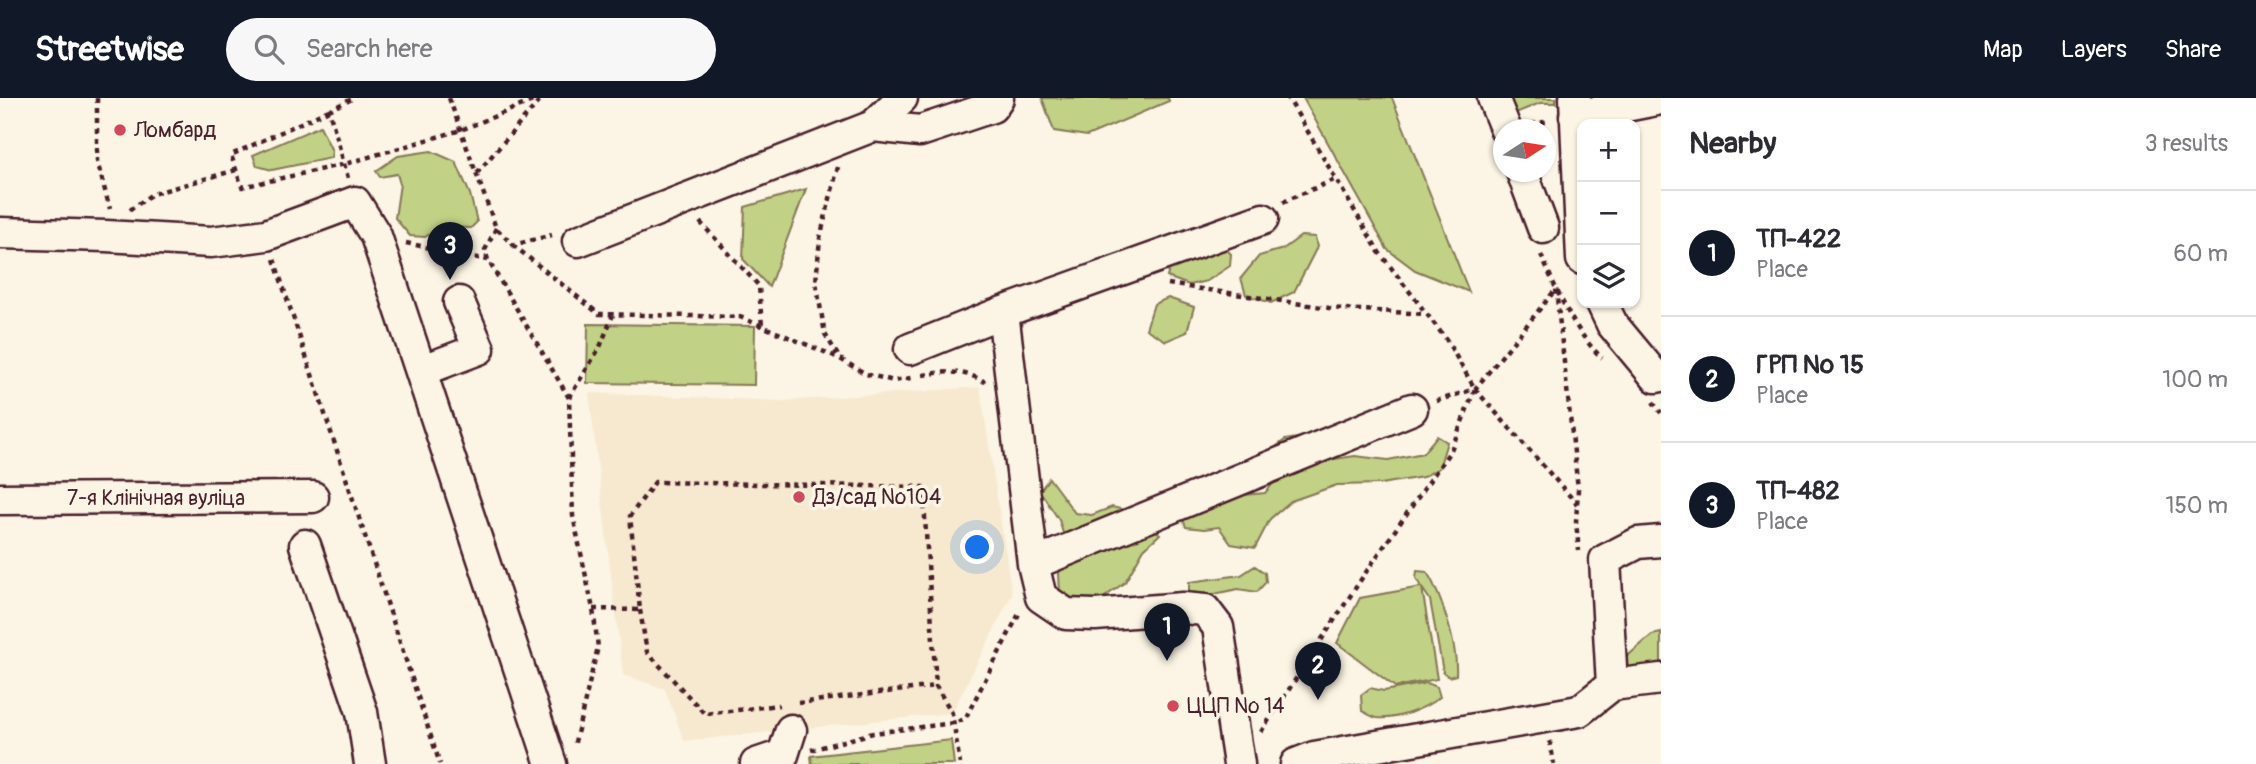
<!DOCTYPE html>
<html lang="en">
<head>
<meta charset="utf-8">
<style>
  :root { --surface:#fff; --page:#f7f7f7; --text:#2b2b33; --muted:#7c7c81; --line:#e1e1e2; --accent:#111827 }
  body { margin:0; font-family:Pangolin,sans-serif; background:var(--page); color:var(--text) }
  .controls { position:absolute; right:21px; top:21px; display:grid; overflow:hidden; border-radius:14px; box-shadow:0 2px 5px #0004 }
  .controls button { width:63px; height:63px; display:grid; place-items:center; padding:0; border:0; border-bottom:2px solid var(--line); background:var(--surface); color:var(--text); font:35px sans-serif }
  .compass { position:absolute; left:1493px; top:21px; width:63px; height:63px; border-radius:50%; background:var(--surface); box-shadow:0 2px 5px #0004; rotate:78deg }
  .you { position:absolute; left:978px; top:450px; width:24px; height:24px; margin:-18px; border:5px solid #fff; border-radius:50%; background:#1a73e8; box-shadow:0 0 0 10px #1a73e833 }
  .badge { display:grid; place-items:center; width:46px; height:46px; border-radius:50%; background:var(--accent); color:#fff; font-size:23px; font-weight:700 }
  .pin { position:absolute; translate:-50% -58px; filter:drop-shadow(0 2px 4px #0008) }
  .pin::after { content:''; position:absolute; top:37px; width:24px; height:21px; background:inherit; clip-path:polygon(0 0,100% 0,50% 100%) }
  .list { margin:0; padding:0; list-style:none }
  h2 { display:flex; justify-content:space-between; align-items:center; height:91px; margin:0; padding:0 28px; font-size:30px }
  h2 small { font-size:23px; font-weight:400; color:var(--muted) }
  .list li { display:grid; grid-template-columns:46px 1fr auto; gap:21px; align-items:center; box-sizing:border-box; height:126px; padding:0 28px; border-top:2px solid var(--line) }
  .list b { display:block; font-size:26px; white-space:nowrap }
  .list p { margin:0; font-size:23px; white-space:nowrap; color:var(--muted) }
  .list em { font-size:23px; font-style:normal; color:var(--muted) }
  .icon { flex:none; width:38px; height:38px; fill:none; stroke:currentColor; stroke-width:2; stroke-linecap:round; stroke-linejoin:round }
  .map { position:relative; flex:none; width:1661px; height:666px; overflow:hidden }
  header { display:flex; align-items:center; gap:42px; box-sizing:border-box; height:98px; padding:0 35px; background:var(--accent); color:#fff }
  header strong { font-size:33px }
  nav { display:flex; gap:38px; margin-inline-start:auto; font-size:24px }
  .search { width:490px; height:63px; background:var(--page); display:flex; align-items:center; gap:18px; box-sizing:border-box; padding:0 24px; border-radius:38px; color:var(--muted); font-size:26px }
  main { display:flex }
  aside { flex:1; background:var(--surface) }
  .map>svg:first-child { display:block }
</style>
</head>
<body>
<header>
<strong>Streetwise</strong>
<div class="search"><svg class="icon" aria-label="search" viewBox="0 0 24 24"><circle cx="10" cy="10" r="6"/><path d="M15 15l6 6"/></svg>Search here</div>
<nav><a>Map</a><a>Layers</a><a>Share</a></nav>
</header>
<main>
<div class="map">
<svg width="1661" height="666" viewBox="0 0 1661 666">
  <rect width="100%" height="100%" fill="#fcf5e5"/>
  <filter id="ink" filterUnits="userSpaceOnUse"><feTurbulence type="fractalNoise" baseFrequency=".0143" numOctaves="2"/><feDisplacementMap in="SourceGraphic" scale="14" xChannelSelector="R" yChannelSelector="G"/><feConvolveMatrix kernelMatrix="1 2 1 2 8 2 1 2 1" color-interpolation-filters="sRGB"/></filter>
  <g filter="url(#ink)">
    <path fill="#f6e9cf" d="M 980,289 L 1012,496 L 952,615 L 684,643 L 665,591 L 623,577 L 589,295 L 783,303 Z"/>
    <path fill="#c1d185" stroke="#867858" stroke-width="2" d="M 1042,0 L 1168,0 L 1169,3 L 1087,38 L 1054,33 Z
      M 1303,0 L 1392,0 L 1469,194 L 1415,172 L 1387,151 Z
      M 1505,0 L 1556,0 L 1556,5 L 1540,5 L 1511,17 Z
      M 320,28 L 332,53 L 331,60 L 272,72 L 257,68 L 253,57 Z
      M 431,53 L 456,64 L 470,96 L 477,124 L 471,130 L 442,129 L 425,139 L 410,138 L 395,120 L 400,86 L 397,76 L 380,79 L 376,73 L 398,58 Z
      M 806,91 L 769,189 L 743,161 L 745,109 Z
      M 1301,138 L 1315,139 L 1317,149 L 1294,194 L 1271,205 L 1246,197 L 1241,180 L 1259,158 L 1283,151 Z
      M 1224,149 L 1231,156 L 1230,168 L 1207,183 L 1189,187 L 1167,179 L 1170,168 Z
      M 1168,200 L 1194,209 L 1187,234 L 1166,243 L 1146,231 L 1154,206 Z
      M 588,226 L 755,228 L 754,287 L 587,285 Z
      M 1437,338 L 1447,344 L 1439,370 L 1423,379 L 1381,386 L 1337,387 L 1291,403 L 1270,421 L 1255,450 L 1231,446 L 1219,429 L 1204,431 L 1186,429 L 1183,421 L 1221,399 L 1265,395 L 1275,383 L 1266,356 L 1285,342 L 1302,339 L 1321,363 L 1355,358 L 1388,362 L 1423,355 Z
      M 1049,380 L 1075,415 L 1092,417 L 1112,409 L 1133,414 L 1160,436 L 1144,451 L 1125,484 L 1102,501 L 1077,507 L 1060,497 L 1059,475 L 1070,458 L 1059,422 L 1040,393 Z
      M 1255,468 L 1265,475 L 1266,484 L 1257,494 L 1238,491 L 1200,499 L 1189,497 L 1189,484 L 1241,477 Z
      M 1417,473 L 1427,474 C 1442,499 1458,548 1456,577 L 1449,579 L 1443,574 L 1430,502 L 1422,490 L 1437,581 L 1395,589 L 1337,545 L 1360,500 L 1421,489 L 1416,480 Z
      M 1661,535 L 1661,570 L 1630,575 L 1624,561 L 1652,537 Z
      M 1427,585 L 1437,589 L 1440,599 C 1424,611 1397,622 1377,620 C 1372,619 1366,615 1362,613 L 1361,597 L 1370,590 L 1384,593 Z
      M 951,642 L 954,666 L 812,666 L 811,658 Z"/>
    <g fill="none" stroke-linecap="round" stroke-linejoin="round">
      <defs>
        <path id="minor" d="M 1493,0 L 1506,32
          M 1575,0 L 1582,161
          M 1575,18 L 1661,1
          M 873,28 L 920,33 L 992,9 L 998,0
          M 1522,74 L 1543,130
          M 0,135 L 106,138 L 211,144 L 266,137 L 355,104 L 376,138 L 551,666
          M 578,143 L 873,28 L 902,0
          M 1602,205 L 1612,226 L 1656,279 L 1661,278
          M 910,251 L 1003,214
          M 421,273 L 479,251 L 459,204
          M 0,401 L 313,399
          M 305,447 L 362,614 L 370,666
          M 1033,466 L 1412,311
          M 1612,587 L 1605,462 L 1638,445 L 1661,443
          M 756,666 L 783,657 L 791,632
          M 1239,666 L 1218,529 L 1205,512 L 1183,510 L 1095,517 L 1066,516 L 1041,499 L 1033,466 L 1003,214 L 1263,121
          M 1296,666 L 1314,659 L 1579,613 L 1612,587 L 1661,581"/>
      </defs>
      <use href="#minor" stroke="#4a1f2b" stroke-width="35"/>
      <path stroke="#4a1f2b" stroke-width="4.5" stroke-dasharray="5 5" stroke-linecap="butt" d="M 97,0 L 97,63 L 110,111
        M 449,0 L 496,130 L 513,147 L 552,137
        M 329,12 L 231,57 L 242,89 L 345,66 L 461,32 L 540,0
        M 1531,26 L 1550,23
        M 838,69 L 820,140 L 816,184 L 825,236 L 840,261 L 866,276 L 894,283 L 911,280
        M 477,75 L 541,1
        M 348,80 L 329,12 L 354,0
        M 1283,104 L 1336,81
        M 130,112 L 152,96 L 236,72
        M 700,124 L 759,188 L 762,229
        M 496,130 L 485,152 L 488,162 L 569,300 L 573,418 L 593,511 L 598,549 L 574,648
        M 406,145 L 488,162
        M 513,147 L 599,216 L 740,219 L 839,260
        M 1541,157 C 1557,193 1573,232 1602,260
        M 274,161 L 440,666
        M 1168,186 L 1329,210 L 1426,216
        M 923,277 C 945,273 965,272 985,284
        M 1475,291 L 1577,406
        M 569,300 L 600,249 L 613,217
        M 1436,303 L 1475,291 L 1556,191 L 1578,391 L 1576,424 L 1579,453
        M 1653,304 L 1661,315
        M 593,511 L 640,512 L 630,418 L 655,384 L 923,389 L 936,588 L 952,615 L 960,666
        M 640,512 L 647,554 L 705,616 L 779,607
        M 798,605 L 936,588
        M 1261,634 L 1364,477 L 1451,352 L 1475,291 L 1446,241 L 1379,154 L 1288,0
        M 1550,643 L 1554,666
        M 811,652 L 873,635 L 954,625 L 965,621 L 1020,514"/>
      <use href="#minor" stroke="#fcf5e5" stroke-width="30"/>
    </g>
  </g>
  <g fill="#d1495b" stroke="#fcf5e5" stroke-width="2.5">
    <circle cx="120" cy="32" r="7"/>
    <circle cx="799" cy="399" r="7"/>
    <circle cx="1173" cy="608" r="7"/>
  </g>
  <g text-anchor="middle" stroke-width="7" stroke-linejoin="round" paint-order="stroke">
    <g font-size="21" fill="#4a1f2b" stroke="#fcf5e5" text-anchor="start">
      <text x="134" y="39">Ломбард</text>
      <text x="813" y="406">Дз/сад №104</text>
      <text x="1187" y="615">ЦЦП № 14</text>
    </g>
    <g font-size="21" fill="#4a1f2b" stroke="#fcf5e5">
      <text x="156" y="407">7-я Клінічная вуліца</text>
    </g>
  </g>
</svg>
<div class="controls">
<button>+</button>
<button>−</button>
<button><svg class="icon" aria-label="layers" viewBox="0 0 24 24"><path d="M12 4l9 5-9 5-9-5zM3 14l9 5 9-5"/></svg></button>
</div>
<svg class="compass" viewBox="-18 -18 36 36"><path d="M0-13l5 13h-10z" fill="#e53935"/><path d="M0 13l5-13h-10z" fill="#7c7c81"/></svg>
<div class="you"></div>
<div class="pin badge" style="left:1167px;top:563px">1</div>
<div class="pin badge" style="left:1318px;top:602px">2</div>
<div class="pin badge" style="left:450px;top:182px">3</div>
</div>
<aside>
<h2>Nearby<small>3 results</small></h2>
<ul class="list">
<li><span class="badge">1</span><div><b>ТП-422</b><p>Place</p></div><em>60 m</em></li>
<li><span class="badge">2</span><div><b>ГРП № 15</b><p>Place</p></div><em>100 m</em></li>
<li><span class="badge">3</span><div><b>ТП-482</b><p>Place</p></div><em>150 m</em></li>
</ul>
</aside>
</main>
</body>
</html>
